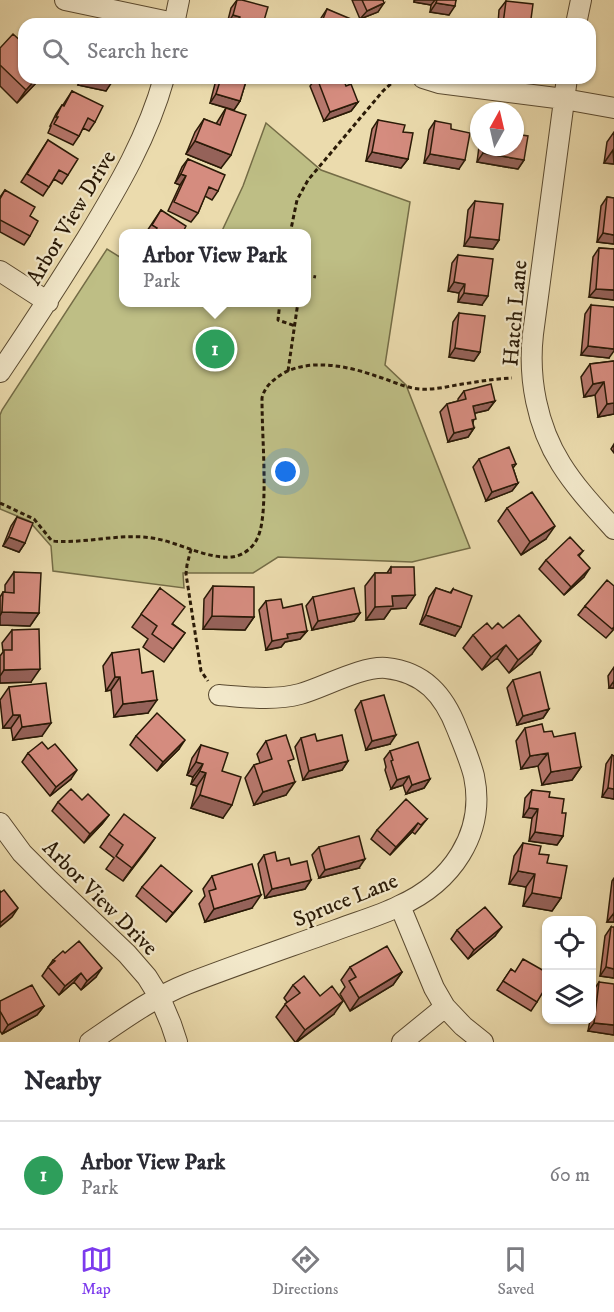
<!DOCTYPE html>
<html lang="en">
<head>
<meta charset="utf-8">
<style>
  :root { --surface:#fff; --page:#f7f7f7; --text:#2b2b33; --muted:#7c7c81; --line:#e1e1e2; --accent:#7c3aed }
  body { margin:0; font-family:"IM FELL DW Pica",serif; background:var(--page); color:var(--text) }
  .controls { position:absolute; right:18px; bottom:18px; display:grid; overflow:hidden; border-radius:12px; box-shadow:0 2px 4px #0004 }
  .controls button { width:54px; height:54px; display:grid; place-items:center; padding:0; border:0; border-bottom:2px solid var(--line); background:var(--surface); color:var(--text); font:30px sans-serif }
  .compass { position:absolute; left:470px; top:102px; width:54px; height:54px; border-radius:50%; background:var(--surface); box-shadow:0 2px 4px #0004; rotate:8deg }
  .you { position:absolute; left:286px; top:472px; width:21px; height:21px; margin:-15px; border:4px solid #fff; border-radius:50%; background:#1a73e8; box-shadow:0 0 0 9px #1a73e833 }
  .badge { display:grid; place-items:center; width:39px; height:39px; border-radius:50%; background:var(--accent); color:#fff; font-size:20px; font-weight:700 }
  .pin { position:absolute; translate:-50% -50%; border:3px solid #fff; box-shadow:0 2px 6px #0006 }
  .popup { position:absolute; left:119px; top:229px; width:192px; height:78px; box-sizing:border-box; display:grid; place-content:center; border-radius:12px; background:var(--surface); filter:drop-shadow(0 2px 4px #0005); font-size:20px; white-space:nowrap; color:var(--muted) }
  .popup b { font-size:22px; color:var(--text) }
  .popup::after { content:''; position:absolute; left:50%; top:100%; margin-left:-12px; border:12px solid transparent; border-top-color:var(--surface) }
  .list { margin:0; padding:0; list-style:none }
  h2 { display:flex; justify-content:space-between; align-items:center; height:78px; margin:0; padding:0 24px; font-size:26px }
  h2 small { font-size:20px; font-weight:400; color:var(--muted) }
  .list li { display:grid; grid-template-columns:39px 1fr auto; gap:18px; align-items:center; box-sizing:border-box; height:108px; padding:0 24px; border-top:2px solid var(--line) }
  .list b { display:block; font-size:22px; white-space:nowrap }
  .list p { margin:0; font-size:20px; white-space:nowrap; color:var(--muted) }
  .list em { font-size:20px; font-style:normal; color:var(--muted) }
  .icon { flex:none; width:33px; height:33px; fill:none; stroke:currentColor; stroke-width:2; stroke-linecap:round; stroke-linejoin:round }
  .map { position:relative; flex:none; width:614px; height:1042px; overflow:hidden }
  .search { position:absolute; background:var(--surface); box-shadow:0 2px 4px #0004; left:18px; right:18px; top:18px; height:66px; display:flex; align-items:center; gap:15px; box-sizing:border-box; padding:0 21px; border-radius:18px; color:var(--muted); font-size:22px }
  .sheet { height:186px; background:var(--surface) }
  nav { display:flex; justify-content:space-around; align-items:center; box-sizing:border-box; height:84px; border-top:2px solid var(--line); background:var(--surface); font-size:16px; color:var(--muted) }
  nav a { display:grid; justify-items:center; gap:3px }
  nav .on { color:var(--accent) }
  .map>svg:first-child { display:block }
</style>
</head>
<body>
<div class="map">
<svg width="614" height="1042" viewBox="0 0 614 1042">
  <rect width="100%" height="100%" fill="#ebdbad"/>
  <filter id="stains"><feTurbulence type="fractalNoise" baseFrequency=".00333" numOctaves="4"/><feColorMatrix values="0 0 0 0 .2 0 0 0 0 .09 0 0 0 0 .02 0 0 0 .5 -.17"/></filter>
  <radialGradient id="worn" r=".72"><stop offset=".6" stop-color="#630" stop-opacity="0"/><stop offset="1" stop-color="#630" stop-opacity=".3"/></radialGradient>
  <path fill="#bebe85" stroke="#746c46" stroke-width="1.5" d="M 266,123 L 321,170 L 410,202 L 385,365 L 406,385 L 470,548 L 412,562 L 278,557 L 253,573 L 183,573 L 184,588 L 53,571 L 51,546 L 29,521 L 0,509 L 0,415 L 2,410 L 107,249 L 123,259 L 124,302 L 306,302 L 306,234 L 221,233 L 243,186 Z"/>
  <g fill="none" stroke-linecap="round" stroke-linejoin="round">
    <defs>
      <path id="minor" d="M 65,0 L 174,23
        M 174,24 L 179,0
        M 576,24 L 581,0
        M 423,78 L 439,83 L 564,99 L 614,108
        M 567,78 L 533,334 C 528,378 537,426 561,464 C 576,488 595,508 614,529
        M 0,271 L 48,302
        M 0,372 C 30,328 59,283 87,238 C 118,187 148,136 164,78
        M 0,823 L 22,853 L 49,880 L 127,954 L 147,977 L 160,998 L 171,1024 L 177,1042
        M 400,906 L 434,988 L 445,1007 L 463,1026 L 483,1042
        M 90,1042 C 121,1021 152,998 187,984 C 236,965 286,948 336,930 C 357,922 379,916 399,906 C 451,883 486,834 474,776 C 470,760 463,744 457,729 C 444,695 424,672 386,668 C 361,666 325,687 300,694 C 274,701 245,697 219,695
        M 402,1042 L 445,1007"/>
    </defs>
    <use href="#minor" stroke="#5a4a30" stroke-width="22"/>
    <path stroke="#2a1a07" stroke-width="3" stroke-dasharray="4.5 3" stroke-linecap="butt" d="M 290,234 L 297,200 L 308,180 L 383,91 L 397,78
      M 306,275 L 316,277
      M 280,302 L 278,320 L 295,326
      M 288,371 L 298,302
      M 0,503 L 34,519 L 52,541 C 85,544 119,533 152,538 C 179,542 205,559 232,557 C 242,556 253,548 257,539 C 261,531 262,522 263,513 C 266,475 262,436 262,398 C 265,386 272,381 282,374 C 309,358 348,366 376,376 C 390,380 405,388 420,389 C 433,390 445,387 457,385 C 475,382 493,379 512,378
      M 191,549 L 187,565 L 186,574 L 201,671 L 208,681"/>
    <use href="#minor" stroke="#f2e8ca" stroke-width="20"/>
  </g>
  <path fill="#b7786d" stroke="#2a1a07" stroke-width="1.5" d="M 237,0 L 242,0 L 263,24 L 227,24 L 231,8 Z
    M 352,0 L 383,0 L 378,12 L 360,19 Z
    M 414,0 L 456,0 L 449,15 L 430,12 L 431,5 L 414,2 Z
    M 506,1 L 528,24 L 498,24 L 499,10 Z
    M 327,9 L 357,24 L 319,24 L 321,18 Z
    M 0,48 L 36,83 L 17,103 L 0,86 Z
    M 80,78 L 113,78 L 106,91 L 78,85 Z
    M 210,78 L 247,78 L 240,101 L 234,110 L 229,108 L 221,168 L 186,154 L 195,132 L 204,119 L 216,124 L 226,108 L 210,103 L 216,80 Z
    M 316,78 L 346,86 L 358,102 L 351,111 L 324,121 L 310,86 Z
    M 72,91 L 95,122 L 89,131 L 83,128 L 79,136 L 73,145 L 48,133 L 51,126 L 50,126 L 56,114 L 62,105 L 63,105 Z
    M 378,120 L 403,132 L 408,159 L 401,168 L 366,161 L 372,129 Z
    M 435,121 L 451,129 L 459,169 L 424,163 L 429,130 Z
    M 614,132 L 614,164 L 604,163 L 607,142 Z
    M 48,140 L 68,175 L 62,184 L 54,179 L 43,196 L 21,182 Z
    M 479,147 L 515,147 L 524,160 L 518,169 L 477,162 Z
    M 188,159 L 218,191 L 212,200 L 205,196 L 198,213 L 191,222 L 168,211 L 180,185 L 175,183 L 182,167 Z
    M 5,190 L 30,216 L 30,236 L 24,245 L 0,232 L 0,197 Z
    M 607,197 L 614,198 L 614,244 L 597,242 L 601,206 Z
    M 475,201 L 499,240 L 493,249 L 464,246 L 468,210 Z
    M 161,210 L 182,234 L 145,234 Z
    M 599,248 L 614,249 L 614,300 L 589,297 L 593,257 Z
    M 458,255 L 482,305 L 458,302 L 459,293 L 448,291 L 452,263 Z
    M 591,305 L 609,358 L 581,355 L 585,314 Z
    M 459,313 L 480,352 L 474,361 L 449,357 L 453,322 Z
    M 614,361 L 614,414 L 598,417 L 595,395 L 584,397 L 581,377 L 590,364 Z
    M 464,391 L 495,401 L 488,410 L 475,413 L 473,423 L 474,428 L 468,437 L 448,442 L 440,412 L 447,404 L 458,401 L 458,399 Z
    M 614,444 L 614,453 L 611,449 Z
    M 479,459 L 516,464 L 513,468 L 518,483 L 512,491 L 486,501 L 473,467 Z
    M 507,508 L 546,539 L 521,555 L 498,521 Z
    M 17,517 L 25,543 L 19,552 L 3,546 L 11,526 Z
    M 583,551 L 579,556 L 584,577 L 564,595 L 539,569 L 546,560 Z
    M 391,567 L 406,608 L 391,609 L 384,619 L 366,620 L 365,586 L 375,573 L 387,573 Z
    M 14,572 L 39,613 L 30,626 L 0,625 L 0,597 L 3,592 L 5,592 L 5,585 Z
    M 213,586 L 254,617 L 245,630 L 203,629 L 204,599 Z
    M 160,588 L 173,624 L 185,633 L 164,662 L 143,647 L 148,639 L 132,627 Z
    M 436,588 L 450,593 L 453,589 L 455,636 L 420,624 L 429,597 Z
    M 313,597 L 360,613 L 354,621 L 312,630 L 306,606 Z
    M 266,601 L 283,608 L 307,631 L 300,639 L 285,642 L 281,647 L 266,650 L 259,610 Z
    M 585,606 L 614,629 L 606,638 L 578,615 Z
    M 503,628 L 532,654 L 509,673 L 497,658 L 482,670 L 463,648 L 473,635 L 492,629 Z
    M 12,630 L 31,682 L 0,683 L 0,656 L 3,652 L 2,643 Z
    M 112,653 L 148,713 L 114,717 L 111,690 L 106,691 L 103,666 Z
    M 614,667 L 614,688 L 609,688 L 608,676 Z
    M 513,680 L 549,709 L 543,718 L 517,725 L 507,688 Z
    M 9,687 L 42,736 L 13,740 L 11,728 L 3,728 L 0,700 Z
    M 361,701 L 390,744 L 366,750 L 355,710 Z
    M 525,728 L 544,732 L 554,737 L 581,767 L 572,780 L 542,785 L 538,766 L 521,769 L 516,741 Z
    M 136,736 L 179,749 L 157,771 L 130,745 Z
    M 301,738 L 317,741 L 348,761 L 342,770 L 303,780 L 295,747 Z
    M 266,741 L 290,766 L 286,795 L 254,805 L 245,778 L 254,765 L 260,763 L 257,754 Z
    M 201,745 L 222,771 L 223,818 L 191,808 L 197,786 L 191,784 L 193,777 L 187,775 L 192,758 Z
    M 390,751 L 430,779 L 424,788 L 406,794 L 403,785 L 391,789 L 385,770 L 386,767 L 384,759 Z
    M 28,753 L 71,779 L 50,796 L 22,762 Z
    M 612,755 L 614,756 L 614,799 L 602,797 L 606,764 Z
    M 532,790 L 549,797 L 562,813 L 563,836 L 557,845 L 529,841 L 532,818 L 523,817 L 525,798 Z
    M 82,800 L 109,815 L 102,824 L 84,843 L 52,811 L 58,802 Z
    M 427,819 L 415,834 L 412,832 L 390,855 L 371,839 L 377,830 Z
    M 109,834 L 155,838 L 123,881 L 106,869 L 114,858 L 100,847 Z
    M 523,843 L 539,854 L 547,863 L 561,898 L 552,911 L 523,906 L 526,887 L 509,884 L 514,856 Z
    M 319,847 L 359,868 L 319,878 L 312,855 Z
    M 264,855 L 277,861 L 291,865 L 311,880 L 305,889 L 265,898 L 258,864 Z
    M 212,876 L 252,908 L 205,922 L 199,904 L 205,896 L 203,889 Z
    M 614,878 L 614,922 L 607,922 L 612,881 Z
    M 142,887 L 185,900 L 166,922 L 136,896 Z
    M 611,927 L 614,978 L 600,976 L 605,936 Z
    M 457,930 L 495,936 L 468,959 L 451,939 Z
    M 53,960 L 96,977 L 81,990 L 74,982 L 59,995 L 42,976 Z
    M 350,967 L 402,972 L 393,985 L 350,1011 L 340,994 L 345,987 L 341,980 Z
    M 511,969 L 515,972 L 537,1002 L 531,1011 L 497,990 Z
    M 599,982 L 614,1035 L 588,1031 L 590,1020 L 591,1020 L 591,1004 L 593,991 Z
    M 293,985 L 334,1014 L 297,1042 L 295,1042 L 276,1017 L 287,1002 L 284,998 Z
    M 0,1001 L 44,1006 L 37,1015 L 2,1034 L 0,1031 Z"/>
  <path fill="#956259" stroke="#2a1a07" stroke-width="1.5" d="M 415,0 L 435,0 L 431,5 L 414,2 Z
    M 384,3 L 378,12 L 360,19 L 367,11 Z
    M 436,3 L 455,6 L 449,15 L 430,12 Z
    M 233,15 L 240,17 L 235,24 L 227,24 Z
    M 37,78 L 39,78 L 36,83 L 17,103 L 26,90 Z
    M 83,78 L 92,78 L 112,82 L 106,91 L 78,85 Z
    M 216,94 L 240,101 L 234,110 L 210,103 Z
    M 358,102 L 351,111 L 324,121 L 330,112 Z
    M 195,141 L 231,155 L 221,168 L 186,154 Z
    M 613,150 L 614,164 L 604,163 Z
    M 372,152 L 408,159 L 401,168 L 366,161 Z
    M 483,153 L 524,160 L 518,169 L 477,162 Z
    M 430,154 L 465,160 L 459,169 L 424,163 Z
    M 181,174 L 186,176 L 180,185 L 175,183 Z
    M 603,233 L 614,235 L 614,244 L 597,242 Z
    M 470,237 L 499,240 L 493,249 L 464,246 Z
    M 454,282 L 465,284 L 459,293 L 448,291 Z
    M 596,289 L 614,290 L 614,300 L 589,297 Z
    M 464,293 L 488,296 L 482,305 L 458,302 Z
    M 588,346 L 614,349 L 614,351 L 609,358 L 581,355 Z
    M 455,348 L 480,352 L 474,361 L 449,357 Z
    M 604,382 L 595,395 L 584,397 L 593,384 Z
    M 495,401 L 488,410 L 467,415 L 473,406 Z
    M 614,403 L 614,414 L 598,417 L 607,404 Z
    M 474,428 L 468,437 L 448,442 L 454,433 Z
    M 518,483 L 512,491 L 486,501 L 492,492 Z
    M 555,526 L 546,539 L 521,555 L 530,542 Z
    M 9,537 L 25,543 L 19,552 L 3,546 Z
    M 590,568 L 584,577 L 564,595 L 571,587 Z
    M 415,595 L 406,608 L 391,609 L 384,619 L 366,620 L 375,607 L 392,596 Z
    M 2,612 L 39,613 L 30,626 L 0,625 L 0,616 Z
    M 360,613 L 354,621 L 312,630 L 318,621 Z
    M 426,615 L 461,627 L 455,636 L 420,624 Z
    M 212,616 L 254,617 L 245,630 L 203,629 Z
    M 307,631 L 300,639 L 285,642 L 281,647 L 266,650 L 272,641 L 287,634 Z
    M 541,641 L 532,654 L 509,673 L 518,660 Z
    M 506,645 L 497,658 L 482,670 L 491,657 Z
    M 40,669 L 31,682 L 0,683 L 0,676 L 4,670 Z
    M 115,677 L 120,677 L 111,690 L 106,691 Z
    M 614,681 L 614,688 L 609,688 Z
    M 157,700 L 148,713 L 114,717 L 123,704 Z
    M 549,709 L 543,718 L 517,725 L 523,716 Z
    M 13,715 L 20,715 L 11,728 L 3,728 Z
    M 51,723 L 42,736 L 13,740 L 22,727 Z
    M 396,735 L 390,744 L 366,750 L 372,741 Z
    M 185,740 L 179,749 L 157,771 L 163,762 Z
    M 548,753 L 538,766 L 521,769 L 530,756 Z
    M 348,761 L 342,770 L 303,780 L 309,771 Z
    M 196,762 L 203,764 L 193,777 L 187,775 Z
    M 581,767 L 572,780 L 542,785 L 551,772 Z
    M 77,770 L 71,779 L 50,796 L 56,787 Z
    M 200,771 L 206,773 L 197,786 L 191,784 Z
    M 409,776 L 403,785 L 391,789 L 397,780 Z
    M 430,779 L 424,788 L 406,794 L 412,785 Z
    M 295,782 L 286,795 L 254,805 L 263,792 Z
    M 608,788 L 614,789 L 614,799 L 602,797 Z
    M 200,795 L 232,805 L 223,818 L 191,808 Z
    M 529,808 L 538,809 L 532,818 L 523,817 Z
    M 109,815 L 102,824 L 84,843 L 90,834 Z
    M 418,823 L 412,832 L 390,855 L 396,847 Z
    M 535,832 L 563,836 L 557,845 L 529,841 Z
    M 155,838 L 146,851 L 123,881 L 132,868 Z
    M 365,859 L 359,868 L 319,878 L 325,870 Z
    M 518,871 L 535,874 L 526,887 L 509,884 Z
    M 311,880 L 305,889 L 265,898 L 272,889 Z
    M 192,891 L 185,900 L 166,922 L 173,913 Z
    M 532,893 L 561,898 L 552,911 L 523,906 Z
    M 261,895 L 252,908 L 205,922 L 214,909 Z
    M 18,908 L 12,917 L 0,927 L 0,923 Z
    M 614,913 L 614,922 L 607,922 Z
    M 502,927 L 495,936 L 468,959 L 474,950 Z
    M 606,967 L 614,969 L 614,978 L 600,976 Z
    M 102,968 L 96,977 L 81,990 L 87,981 Z
    M 402,972 L 393,985 L 350,1011 L 359,998 Z
    M 81,973 L 74,982 L 59,995 L 65,986 Z
    M 343,1001 L 334,1014 L 296,1042 L 305,1030 Z
    M 44,1006 L 37,1015 L 2,1034 L 8,1025 Z
    M 594,1023 L 614,1025 L 614,1035 L 588,1031 Z"/>
  <path fill="#d58c7f" stroke="#2a1a07" stroke-width="1.5" d="M 237,0 L 242,0 L 268,7 L 263,24 L 238,24 L 240,17 L 233,15 Z
    M 362,0 L 383,0 L 384,3 L 367,11 Z
    M 437,0 L 456,0 L 455,6 L 436,3 Z
    M 506,1 L 533,4 L 531,19 L 527,19 L 527,24 L 503,24 Z
    M 327,9 L 358,22 L 357,24 L 321,24 Z
    M 13,34 L 24,44 L 23,50 L 24,51 L 24,78 L 37,78 L 26,90 L 0,65 L 0,48 Z
    M 92,78 L 113,78 L 112,82 Z
    M 221,78 L 247,78 L 240,101 L 216,94 Z
    M 317,78 L 343,78 L 346,86 L 351,84 L 358,102 L 330,112 Z
    M 72,91 L 103,106 L 95,122 L 88,118 L 79,136 L 54,124 L 58,117 L 56,117 L 62,105 L 64,106 Z
    M 226,108 L 246,115 L 231,155 L 195,141 L 204,119 L 220,125 Z
    M 378,120 L 405,125 L 403,132 L 413,133 L 408,159 L 372,152 Z
    M 435,121 L 451,124 L 451,129 L 470,133 L 465,160 L 430,154 Z
    M 515,134 L 528,136 L 524,160 L 483,153 L 484,147 L 515,147 Z
    M 48,140 L 78,159 L 68,175 L 59,170 L 49,187 L 27,174 Z
    M 188,159 L 225,175 L 218,191 L 209,187 L 198,213 L 174,202 L 186,176 L 181,174 Z
    M 5,190 L 35,207 L 30,216 L 38,221 L 30,236 L 0,220 L 0,199 Z
    M 607,197 L 614,198 L 614,235 L 603,233 Z
    M 475,201 L 503,204 L 499,240 L 470,237 Z
    M 161,210 L 186,226 L 182,234 L 153,234 L 157,228 L 152,225 Z
    M 599,248 L 614,249 L 614,290 L 596,289 Z
    M 458,255 L 493,259 L 488,296 L 464,293 L 465,284 L 454,282 Z
    M 591,305 L 614,307 L 614,349 L 588,346 Z
    M 459,313 L 485,316 L 480,352 L 455,348 Z
    M 614,361 L 614,403 L 607,404 L 604,382 L 593,384 L 590,364 Z
    M 491,384 L 495,401 L 473,406 L 476,419 L 472,420 L 474,428 L 454,433 L 447,404 L 466,399 L 464,391 Z
    M 509,447 L 516,464 L 512,465 L 518,483 L 492,492 L 479,459 Z
    M 532,492 L 555,526 L 530,542 L 507,508 Z
    M 17,517 L 33,523 L 25,543 L 9,537 Z
    M 570,537 L 583,551 L 578,555 L 590,568 L 571,587 L 546,560 Z
    M 391,567 L 414,567 L 415,595 L 392,596 L 393,606 L 375,607 L 375,573 L 391,573 Z
    M 14,572 L 41,573 L 39,613 L 2,612 L 3,592 L 14,593 Z
    M 607,580 L 614,586 L 614,627 L 612,629 L 585,606 Z
    M 213,586 L 254,587 L 254,617 L 212,616 Z
    M 160,588 L 185,607 L 172,624 L 185,633 L 173,649 L 152,634 L 157,626 L 141,614 Z
    M 354,588 L 360,613 L 318,621 L 313,597 Z
    M 436,588 L 451,593 L 453,589 L 472,596 L 461,627 L 426,615 Z
    M 281,599 L 283,608 L 302,604 L 307,631 L 287,634 L 288,638 L 272,641 L 266,601 Z
    M 519,615 L 541,641 L 518,660 L 506,645 L 491,657 L 473,635 L 487,623 L 492,629 L 498,623 L 503,628 Z
    M 39,629 L 40,669 L 4,670 L 4,650 L 12,650 L 12,630 Z
    M 139,649 L 142,673 L 153,671 L 157,700 L 123,704 L 120,677 L 115,677 L 112,653 Z
    M 540,672 L 549,709 L 523,716 L 513,680 Z
    M 46,683 L 51,723 L 22,727 L 20,715 L 13,715 L 9,687 Z
    M 384,695 L 396,735 L 372,741 L 361,701 Z
    M 157,713 L 185,740 L 163,762 L 136,736 Z
    M 542,724 L 544,732 L 552,731 L 554,737 L 575,733 L 581,767 L 551,772 L 548,753 L 530,756 L 525,728 Z
    M 315,734 L 317,741 L 342,735 L 348,761 L 309,771 L 301,738 Z
    M 286,735 L 294,759 L 288,761 L 295,782 L 263,792 L 254,765 L 272,759 L 266,741 Z
    M 42,742 L 48,749 L 55,744 L 77,770 L 56,787 L 28,753 Z
    M 418,742 L 430,779 L 412,785 L 409,776 L 397,780 L 391,761 L 393,760 L 390,751 Z
    M 201,745 L 228,753 L 222,771 L 241,777 L 232,805 L 200,795 L 206,773 L 200,771 L 203,764 L 196,762 Z
    M 612,755 L 614,756 L 614,789 L 608,788 Z
    M 71,789 L 82,800 L 88,794 L 109,815 L 90,834 L 58,802 Z
    M 532,790 L 550,792 L 549,797 L 564,799 L 562,813 L 566,813 L 563,836 L 535,832 L 538,809 L 529,808 Z
    M 406,799 L 427,819 L 421,825 L 418,823 L 396,847 L 377,830 Z
    M 124,814 L 155,838 L 132,868 L 116,856 L 123,845 L 109,834 Z
    M 359,836 L 365,859 L 325,870 L 319,847 Z
    M 523,843 L 541,846 L 539,854 L 549,855 L 547,863 L 567,866 L 561,898 L 532,893 L 535,874 L 518,871 Z
    M 275,852 L 277,861 L 289,858 L 291,865 L 307,861 L 311,880 L 272,889 L 264,855 Z
    M 252,864 L 261,895 L 214,909 L 209,891 L 216,889 L 212,876 Z
    M 161,865 L 192,891 L 173,913 L 142,887 Z
    M 4,890 L 18,908 L 0,923 L 0,891 L 1,892 Z
    M 485,907 L 502,927 L 474,950 L 457,930 Z
    M 611,927 L 614,927 L 614,969 L 606,967 Z
    M 79,941 L 102,968 L 87,981 L 81,973 L 65,986 L 48,967 L 55,961 L 53,960 L 63,951 L 65,953 Z
    M 387,946 L 402,972 L 359,998 L 349,981 L 356,977 L 350,967 Z
    M 523,959 L 546,972 L 546,987 L 537,1002 L 503,981 L 511,969 L 515,972 Z
    M 304,976 L 320,996 L 332,986 L 343,1001 L 305,1030 L 285,1004 L 300,993 L 293,985 Z
    M 599,982 L 614,984 L 614,1025 L 594,1023 Z
    M 32,985 L 44,1006 L 8,1025 L 0,1011 L 0,1001 Z"/>
  <g text-anchor="middle" stroke-width="4.5" stroke-linejoin="round" paint-order="stroke">
    <g font-size="22" fill="#2a1a07" stroke="#f2e8ca">
      <text transform="translate(70 217) rotate(-59)" y="8">Arbor View Drive</text>
      <text transform="translate(514 313) rotate(-85)" y="8">Hatch Lane</text>
      <text transform="translate(101 897) rotate(45)" y="8">Arbor View Drive</text>
      <text transform="translate(345 899) rotate(-22)" y="8">Spruce Lane</text>
    </g>
  </g>
  <rect width="100%" height="100%" filter="url(#stains)"/>
  <rect width="100%" height="100%" fill="url(#worn)"/>
</svg>
<div class="controls">
<button><svg class="icon" aria-label="locate" viewBox="0 0 24 24"><circle cx="12" cy="12" r="6"/><path d="M12 2v4M12 18v4M2 12h4M18 12h4"/></svg></button>
<button><svg class="icon" aria-label="layers" viewBox="0 0 24 24"><path d="M12 4l9 5-9 5-9-5zM3 14l9 5 9-5"/></svg></button>
</div>
<svg class="compass" viewBox="-18 -18 36 36"><path d="M0-13l5 13h-10z" fill="#e53935"/><path d="M0 13l5-13h-10z" fill="#7c7c81"/></svg>
<div class="you"></div>
<div class="pin badge" style="left:215px;top:349px;background:#2e9e5b">1</div>
<div class="popup"><b>Arbor View Park</b>Park</div>
<div class="search"><svg class="icon" aria-label="search" viewBox="0 0 24 24"><circle cx="10" cy="10" r="6"/><path d="M15 15l6 6"/></svg>Search here</div>
</div>
<section class="sheet">
<h2>Nearby<small></small></h2>
<ul class="list">
<li><span class="badge" style="background:#2e9e5b">1</span><div><b>Arbor View Park</b><p>Park</p></div><em>60 m</em></li>
</ul>
</section>
<nav>
<a class="on"><svg class="icon" aria-label="map" viewBox="0 0 24 24"><path d="M3 6l6-2 6 2 6-2v14l-6 2-6-2-6 2zM9 4v14M15 6v14"/></svg>Map</a>
<a><svg class="icon" aria-label="directions" viewBox="0 0 24 24"><path d="M12 3l9 9-9 9-9-9zM9 14v-3h6M13 9l2 2-2 2"/></svg>Directions</a>
<a><svg class="icon" aria-label="saved" viewBox="0 0 24 24"><path d="M7 4h10v16l-5-4-5 4z"/></svg>Saved</a>
</nav>
</body>
</html>
